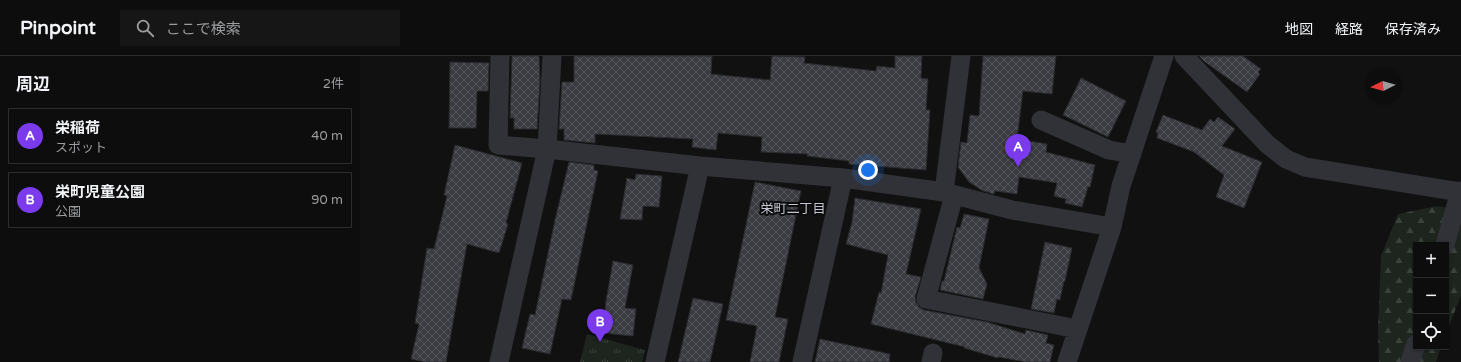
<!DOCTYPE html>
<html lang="ja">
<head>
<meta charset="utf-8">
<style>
  :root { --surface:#0d0d0e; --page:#161617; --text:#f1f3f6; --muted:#9a9c9e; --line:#2d2d2e; --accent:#7c3aed }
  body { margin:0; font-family:"Varela Round","Noto Sans JP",sans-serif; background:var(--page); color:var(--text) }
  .controls { position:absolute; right:12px; bottom:12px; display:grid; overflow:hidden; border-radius:0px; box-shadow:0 1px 3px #0004 }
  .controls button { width:36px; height:36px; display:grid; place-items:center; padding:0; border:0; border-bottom:1px solid var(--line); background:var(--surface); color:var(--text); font:20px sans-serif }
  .compass { position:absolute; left:1005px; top:12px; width:36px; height:36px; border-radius:50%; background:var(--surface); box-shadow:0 1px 3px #0004; rotate:265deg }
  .you { position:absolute; left:508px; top:114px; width:14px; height:14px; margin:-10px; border:3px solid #fff; border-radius:50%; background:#1a73e8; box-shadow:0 0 0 6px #1a73e833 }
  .badge { display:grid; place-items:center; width:26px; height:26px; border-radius:50%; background:var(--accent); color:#fff; font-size:13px; font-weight:700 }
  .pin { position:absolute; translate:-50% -33px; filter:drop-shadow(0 1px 2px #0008) }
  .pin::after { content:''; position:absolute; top:21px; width:14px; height:12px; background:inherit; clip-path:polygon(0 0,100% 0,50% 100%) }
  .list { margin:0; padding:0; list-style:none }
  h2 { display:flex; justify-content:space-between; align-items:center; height:52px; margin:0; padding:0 16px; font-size:17px }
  h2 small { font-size:13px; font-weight:400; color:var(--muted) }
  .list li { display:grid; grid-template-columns:26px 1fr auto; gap:12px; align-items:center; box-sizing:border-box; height:56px; margin:0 8px 8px; padding:0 8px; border:1px solid var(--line); border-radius:0px }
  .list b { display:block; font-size:15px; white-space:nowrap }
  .list p { margin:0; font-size:13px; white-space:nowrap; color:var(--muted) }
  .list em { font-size:13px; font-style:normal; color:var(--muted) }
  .icon { flex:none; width:22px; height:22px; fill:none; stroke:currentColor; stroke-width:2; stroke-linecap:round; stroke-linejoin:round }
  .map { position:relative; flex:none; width:1101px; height:306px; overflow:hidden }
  header { display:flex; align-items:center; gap:24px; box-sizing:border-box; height:56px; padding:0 20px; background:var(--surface); border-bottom:1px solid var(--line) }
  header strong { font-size:19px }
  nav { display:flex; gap:22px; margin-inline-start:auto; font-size:14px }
  .search { width:280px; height:36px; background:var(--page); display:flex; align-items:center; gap:10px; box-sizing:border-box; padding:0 14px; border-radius:0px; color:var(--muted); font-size:15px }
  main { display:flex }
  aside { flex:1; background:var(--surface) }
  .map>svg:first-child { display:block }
</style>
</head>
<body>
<header>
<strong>Pinpoint</strong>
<div class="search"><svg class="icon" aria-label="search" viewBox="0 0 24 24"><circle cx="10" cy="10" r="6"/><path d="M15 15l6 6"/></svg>ここで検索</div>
<nav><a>地図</a><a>経路</a><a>保存済み</a></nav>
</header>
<main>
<aside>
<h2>周辺<small>2件</small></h2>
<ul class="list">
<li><span class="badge">A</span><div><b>栄稲荷</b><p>スポット</p></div><em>40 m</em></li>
<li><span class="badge">B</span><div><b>栄町児童公園</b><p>公園</p></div><em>90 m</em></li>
</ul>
</aside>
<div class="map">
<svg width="1101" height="306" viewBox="0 0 1101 306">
  <defs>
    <pattern id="forest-firs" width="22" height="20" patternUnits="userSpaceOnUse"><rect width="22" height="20" fill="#1d251e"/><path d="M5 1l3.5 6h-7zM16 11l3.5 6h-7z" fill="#3b423c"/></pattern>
    <pattern id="park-tufts" width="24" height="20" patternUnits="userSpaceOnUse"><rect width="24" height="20" fill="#1d251e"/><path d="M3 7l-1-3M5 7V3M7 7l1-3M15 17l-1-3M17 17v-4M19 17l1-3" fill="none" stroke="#3b423c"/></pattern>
    <pattern id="building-cross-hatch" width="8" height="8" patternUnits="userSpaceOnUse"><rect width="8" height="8" fill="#3b3c42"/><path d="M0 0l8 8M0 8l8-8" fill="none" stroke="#54555b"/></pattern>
  </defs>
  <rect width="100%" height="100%" fill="#111112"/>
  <path fill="url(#forest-firs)" d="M 1077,150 L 1101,154 L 1101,239 L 1086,278 L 1086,189 L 1056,189 L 1056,291 L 1081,291 L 1076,306 L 1019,306 L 1018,272 L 1021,200 L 1038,158 Z"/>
  <path fill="url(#park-tufts)" d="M 227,278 L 285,294 L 282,306 L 220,306 Z"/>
  <path fill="url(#building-cross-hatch)" stroke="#2a2a2e" d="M 152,0 L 179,0 L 180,25 L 177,73 L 154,73 L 154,62 L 150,62 Z
    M 214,0 L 352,0 L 351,18 L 410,24 L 412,0 L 445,1 L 444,7 L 516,15 L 517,10 L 535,12 L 535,0 L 562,0 L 561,22 L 568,23 L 566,54 L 570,54 L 566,114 L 489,108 L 489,105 L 447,100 L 448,98 L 401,96 L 402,81 L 358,77 L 356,94 L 332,91 L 333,83 L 235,78 L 235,87 L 204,84 L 204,73 L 199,73 L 202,26 L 214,26 Z
    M 623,0 L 696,0 L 692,38 L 663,35 L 657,83 L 687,88 L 686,96 L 735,109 L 730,131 L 728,131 L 722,151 L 705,147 L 706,143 L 694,140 L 697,127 L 659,121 L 657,138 L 635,135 L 634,138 L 623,135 L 609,126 L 598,111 L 601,86 L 607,87 L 610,59 L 619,60 Z
    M 839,0 L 883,0 L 901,13 L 898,16 L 900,18 L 887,36 L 845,6 Z
    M 90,6 L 129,7 L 128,35 L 117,35 L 116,72 L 89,72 Z
    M 721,22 L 766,45 L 748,81 L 703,59 Z
    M 803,59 L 842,74 L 850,63 L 854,66 L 858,61 L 875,73 L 862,90 L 902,106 L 884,152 L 856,141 L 864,119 L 834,96 L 797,82 L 798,77 L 796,76 Z
    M 95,89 L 162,107 L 146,167 L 148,168 L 139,197 L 107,188 L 86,306 L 65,306 L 51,303 L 59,268 L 55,267 L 67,192 L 74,193 L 87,140 L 84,139 Z
    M 209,106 L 234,109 L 234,114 L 238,115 L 211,244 L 202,243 L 190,298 L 162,292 L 170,258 L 175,259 L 195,164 Z
    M 276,118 L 302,120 L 299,151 L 283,150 L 282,164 L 260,163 L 267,122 L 275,124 Z
    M 395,126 L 441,135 L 415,261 L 428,263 L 419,306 L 390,306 L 397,270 L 366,264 Z
    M 495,142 L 561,153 L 546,218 L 561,221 L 555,241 L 556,246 L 559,251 L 564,254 L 627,266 L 665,278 L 666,274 L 688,279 L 686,287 L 694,289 L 690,306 L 666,306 L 638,301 L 638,302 L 604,292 L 605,291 L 511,268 L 519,236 L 521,237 L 528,199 L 486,188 L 492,166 Z
    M 604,158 L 629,163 L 619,212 L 627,228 L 623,243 L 580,234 L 582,225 L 584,225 L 597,171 L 600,172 Z
    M 685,186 L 712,192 L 705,225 L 704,225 L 700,244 L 697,243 L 694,257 L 671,253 Z
    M 253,205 L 273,209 L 265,252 L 276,253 L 273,280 L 243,277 L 246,245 Z
    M 333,242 L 363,248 L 350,306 L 318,306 Z
    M 460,283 L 530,298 L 529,306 L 455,306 Z"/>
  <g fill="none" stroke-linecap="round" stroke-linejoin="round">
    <path stroke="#313238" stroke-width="19" d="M 140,0 L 138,89 L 187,93 L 340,110 L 483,122 L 584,136 L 652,154 L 752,171
      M 824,0 L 907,88 L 926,103 L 945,111 L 1101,136
      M 681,64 L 749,94 L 772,98
      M 584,136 L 601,0
      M 594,139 L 566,243 L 717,273
      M 1085,189 L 1100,135
      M 139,306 L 187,93 L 192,0
      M 295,306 L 340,110
      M 442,306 L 483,122
      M 571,306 L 573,297
      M 707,306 L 752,171 L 761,130 L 804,0
      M 1050,306 L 1056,288"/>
  </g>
  <g text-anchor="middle" stroke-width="4" stroke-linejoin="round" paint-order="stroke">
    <g font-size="13" fill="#c2c5d0" stroke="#0c0c0d">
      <text x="433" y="157">栄町二丁目</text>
    </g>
  </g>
</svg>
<div class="controls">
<button>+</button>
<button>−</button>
<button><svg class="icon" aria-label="locate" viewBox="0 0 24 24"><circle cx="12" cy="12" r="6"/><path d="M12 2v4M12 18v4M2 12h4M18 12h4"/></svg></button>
</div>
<svg class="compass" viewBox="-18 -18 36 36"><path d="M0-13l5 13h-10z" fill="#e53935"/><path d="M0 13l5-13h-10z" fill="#9a9c9e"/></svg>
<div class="you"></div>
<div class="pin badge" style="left:658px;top:111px">A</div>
<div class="pin badge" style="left:240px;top:286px">B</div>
</div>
</main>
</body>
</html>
